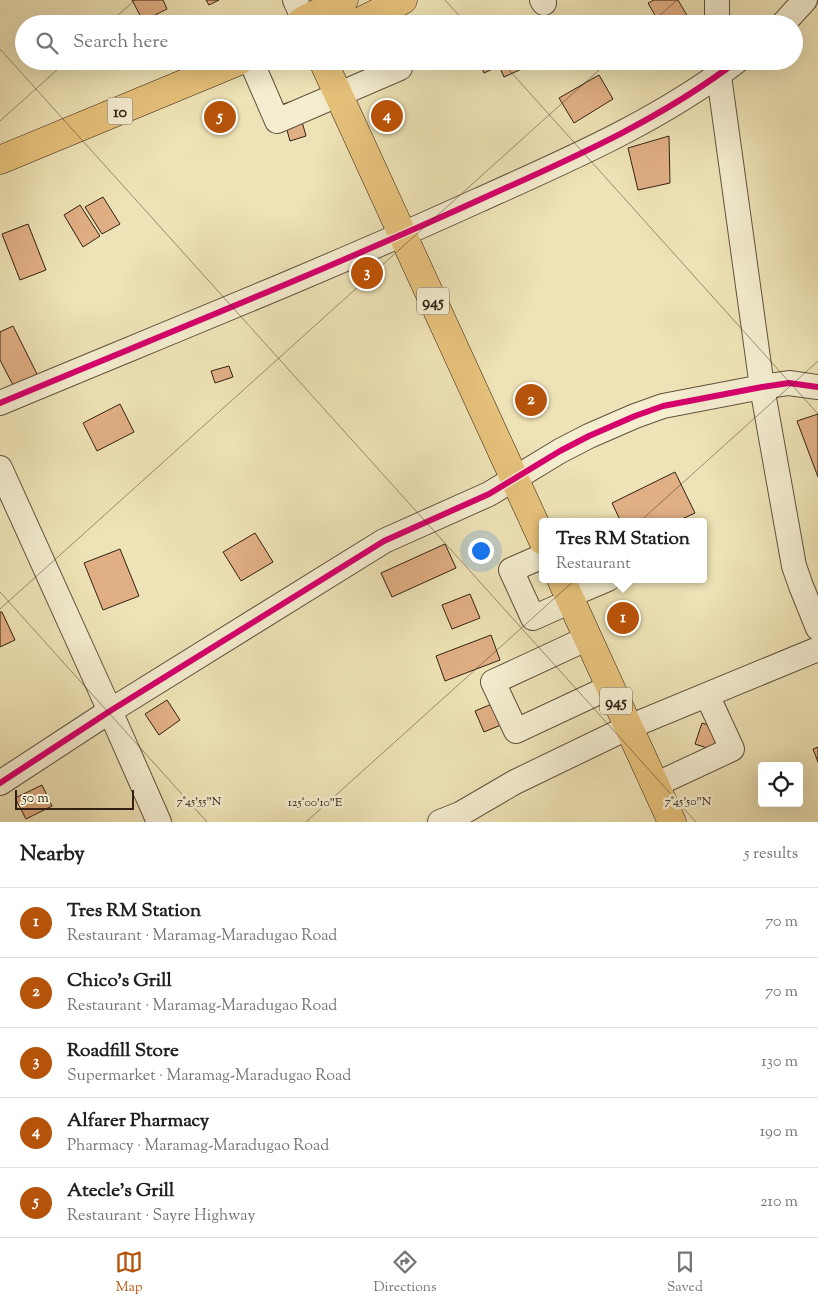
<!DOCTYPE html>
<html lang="en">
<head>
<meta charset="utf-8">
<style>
  :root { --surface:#fff; --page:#f2f2f2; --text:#202124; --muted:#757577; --line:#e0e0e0; --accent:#b45309 }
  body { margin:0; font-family:"Sorts Mill Goudy",serif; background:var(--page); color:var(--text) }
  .controls { position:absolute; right:15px; bottom:15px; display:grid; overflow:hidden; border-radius:5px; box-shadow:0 5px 20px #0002 }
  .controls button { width:45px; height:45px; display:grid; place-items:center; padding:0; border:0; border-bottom:1px solid var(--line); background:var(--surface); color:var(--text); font:25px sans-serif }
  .scale { position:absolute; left:15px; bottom:12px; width:119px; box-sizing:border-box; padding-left:5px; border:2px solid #322016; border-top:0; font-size:14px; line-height:18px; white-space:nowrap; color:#322016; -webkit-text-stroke:4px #f4edd0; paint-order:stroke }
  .you { position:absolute; left:480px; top:550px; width:18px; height:18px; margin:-12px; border:4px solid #fff; border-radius:50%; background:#1a73e8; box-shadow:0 0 0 8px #1a73e833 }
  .badge { display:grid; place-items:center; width:32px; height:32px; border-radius:50%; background:var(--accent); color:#fff; font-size:16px; font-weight:700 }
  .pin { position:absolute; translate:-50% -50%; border:2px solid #fff; box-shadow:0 1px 5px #0006 }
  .popup { position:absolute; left:539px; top:518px; width:168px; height:65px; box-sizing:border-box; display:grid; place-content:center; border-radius:5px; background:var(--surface); filter:drop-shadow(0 1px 4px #0005); font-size:16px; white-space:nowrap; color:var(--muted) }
  .popup b { font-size:19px; color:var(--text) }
  .popup::after { content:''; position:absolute; left:50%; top:100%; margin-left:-10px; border:10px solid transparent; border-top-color:var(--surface) }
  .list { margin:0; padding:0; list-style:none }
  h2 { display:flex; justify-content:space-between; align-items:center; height:65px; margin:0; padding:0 20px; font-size:21px }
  h2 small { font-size:16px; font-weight:400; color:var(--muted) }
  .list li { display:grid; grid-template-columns:32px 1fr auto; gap:15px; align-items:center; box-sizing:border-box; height:70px; padding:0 20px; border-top:1px solid var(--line) }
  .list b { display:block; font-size:19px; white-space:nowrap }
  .list p { margin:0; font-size:16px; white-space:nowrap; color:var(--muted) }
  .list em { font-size:16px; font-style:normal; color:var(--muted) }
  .icon { flex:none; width:28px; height:28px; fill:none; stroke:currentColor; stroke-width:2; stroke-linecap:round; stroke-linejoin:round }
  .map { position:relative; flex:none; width:818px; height:822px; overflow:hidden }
  .search { position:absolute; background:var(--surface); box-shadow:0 5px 20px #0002; left:15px; right:15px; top:15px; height:55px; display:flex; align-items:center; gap:12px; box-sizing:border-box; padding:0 18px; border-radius:28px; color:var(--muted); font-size:19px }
  .sheet { height:415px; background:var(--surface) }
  nav { display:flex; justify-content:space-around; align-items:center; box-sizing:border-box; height:70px; border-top:1px solid var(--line); background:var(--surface); font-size:14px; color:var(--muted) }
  nav a { display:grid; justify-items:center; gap:2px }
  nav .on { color:var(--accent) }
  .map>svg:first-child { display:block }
</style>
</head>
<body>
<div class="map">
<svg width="818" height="822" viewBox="0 0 818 822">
  <rect width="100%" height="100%" fill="#eee3b6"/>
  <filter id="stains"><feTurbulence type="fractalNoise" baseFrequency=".004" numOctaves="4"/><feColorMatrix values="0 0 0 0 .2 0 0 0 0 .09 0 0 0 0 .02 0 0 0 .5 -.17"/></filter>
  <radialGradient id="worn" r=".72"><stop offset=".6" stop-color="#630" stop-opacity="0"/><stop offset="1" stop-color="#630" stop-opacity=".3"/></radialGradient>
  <path fill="#e1af84" stroke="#322016" d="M 132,0 L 163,0 L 167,9 L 143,21 Z
    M 206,0 L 219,0 L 209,5 Z
    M 654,0 L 678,0 L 692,24 L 660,24 L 648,3 Z
    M 516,20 L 518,24 L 507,24 Z
    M 479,61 L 535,61 L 535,63 L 504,77 L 499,66 L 484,73 Z
    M 599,75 L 613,99 L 574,123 L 559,98 Z
    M 296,100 L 306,136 L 290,141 L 280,105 Z
    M 669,136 L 670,183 L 638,190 L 628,148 Z
    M 103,197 L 120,224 L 102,234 L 85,207 Z
    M 80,205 L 100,236 L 83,247 L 64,215 Z
    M 28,224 L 46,270 L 20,280 L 2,234 Z
    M 13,326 L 39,378 L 15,389 L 0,360 L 0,332 Z
    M 229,366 L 233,377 L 215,383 L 211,371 Z
    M 120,404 L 134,432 L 97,451 L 83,423 Z
    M 818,414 L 818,477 L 797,421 Z
    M 675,472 L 695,513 L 676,522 L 621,522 L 612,503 Z
    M 255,533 L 273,562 L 241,581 L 223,552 Z
    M 445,544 L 456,568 L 392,597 L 381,573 Z
    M 120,549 L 139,596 L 103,610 L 84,563 Z
    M 470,594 L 480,618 L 452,629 L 442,605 Z
    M 0,612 L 2,612 L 15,640 L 0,647 Z
    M 491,635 L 500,660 L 445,681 L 436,656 Z
    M 511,696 L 520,717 L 484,732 L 475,711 Z
    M 167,700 L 180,720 L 159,735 L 145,714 Z
    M 702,723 L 720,729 L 713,750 L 695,744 Z
    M 818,747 L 818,762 L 813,749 Z
    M 42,785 L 52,806 L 26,819 L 15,798 Z"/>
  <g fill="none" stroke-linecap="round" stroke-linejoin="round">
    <defs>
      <path id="minor" d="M 295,0 L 304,20
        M 542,0 L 544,3
        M 717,0 L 717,24
        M 783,24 L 805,0
        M 251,61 L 277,121 L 400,68 L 398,61
        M 718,62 L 719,76 L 762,387 L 794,566 L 801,586 L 818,628
        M 0,403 C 160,336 321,272 479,200 C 568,160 659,121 737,61
        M 0,468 L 110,711 L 159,822
        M 543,556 L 511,570 L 533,618 L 571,601
        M 568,596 L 608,579
        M 588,638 L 493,682 L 516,731 L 610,687
        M 0,783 L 110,711 L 384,541 L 489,494 L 560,451 L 589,436 L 635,416 L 663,406 L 762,387 L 789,383 L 818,387
        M 655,785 L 732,749 L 707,695
        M 440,822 L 460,814 L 515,782 L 629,727 L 818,649"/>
      <path id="major" d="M 323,61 L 543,541
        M 561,579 L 672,822"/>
      <path id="highway" d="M 299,24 L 304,20 L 344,0
        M 355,24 L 403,0
        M 0,160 L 239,61"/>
    </defs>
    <use href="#minor" stroke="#61513e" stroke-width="26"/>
    <use href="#major" stroke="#322016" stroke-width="29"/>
    <use href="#highway" stroke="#322016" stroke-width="29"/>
    <use href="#minor" stroke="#f4edd0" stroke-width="24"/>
    <use href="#major" stroke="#e7c27b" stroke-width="28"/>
    <use href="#highway" stroke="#e7c27b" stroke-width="28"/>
    <defs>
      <path id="cycleway" d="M 0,403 C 160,336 321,272 479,200 C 568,160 659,121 737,61
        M 0,783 L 110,711 L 384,541 L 489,494 L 560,451 L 589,436 L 635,416 L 663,406 L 762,387 L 789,383 L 818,387"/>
    </defs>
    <use href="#cycleway" stroke="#f4edd0" stroke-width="9"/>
    <use href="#cycleway" stroke="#d6006c" stroke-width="6"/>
  </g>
  <path fill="none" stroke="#322016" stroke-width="1" stroke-opacity="0.45" d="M 445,0 L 467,24M 108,24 L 135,0M 650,24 L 677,0M 0,49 L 696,822M 501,61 L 818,414M 0,121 L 67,61M 0,592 L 207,822M 0,609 L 609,61M 306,822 L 818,361"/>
  <g text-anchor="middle" stroke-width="5" stroke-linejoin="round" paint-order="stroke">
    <g fill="#f4edd0" stroke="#6c5e4e" stroke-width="1">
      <rect x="107.5" y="97.5" width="25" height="27" rx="4"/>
      <rect x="417" y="287.5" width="32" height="27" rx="4"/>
      <rect x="600" y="687.5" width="32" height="27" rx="4"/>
    </g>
    <g font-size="16" font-weight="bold" fill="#322016">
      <text x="120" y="117">10</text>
      <text x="433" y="307">945</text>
      <text x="616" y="707">945</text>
    </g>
  </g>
  <g font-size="12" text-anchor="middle" fill="#322016" stroke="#f4edd0" stroke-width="5" stroke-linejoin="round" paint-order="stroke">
    <text x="199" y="805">7°45'55"N</text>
    <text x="688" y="805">7°45'50"N</text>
    <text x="315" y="806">125°00'10"E</text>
  </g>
  <rect width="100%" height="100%" filter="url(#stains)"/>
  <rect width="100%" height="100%" fill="url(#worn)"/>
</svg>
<div class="controls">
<button><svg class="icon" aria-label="locate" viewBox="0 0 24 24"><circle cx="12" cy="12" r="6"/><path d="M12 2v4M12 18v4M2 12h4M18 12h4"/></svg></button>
</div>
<div class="scale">50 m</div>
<div class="you"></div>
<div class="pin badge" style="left:623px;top:618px">1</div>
<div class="popup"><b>Tres RM Station</b>Restaurant</div>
<div class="pin badge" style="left:531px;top:400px">2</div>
<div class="pin badge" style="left:367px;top:273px">3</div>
<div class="pin badge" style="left:387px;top:116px">4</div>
<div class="pin badge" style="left:220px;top:117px">5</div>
<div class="search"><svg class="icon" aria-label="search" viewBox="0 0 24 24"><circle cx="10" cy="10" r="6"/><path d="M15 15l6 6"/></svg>Search here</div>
</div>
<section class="sheet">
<h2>Nearby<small>5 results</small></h2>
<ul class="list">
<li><span class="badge">1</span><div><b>Tres RM Station</b><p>Restaurant · Maramag-Maradugao Road</p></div><em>70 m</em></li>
<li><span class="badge">2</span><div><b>Chico's Grill</b><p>Restaurant · Maramag-Maradugao Road</p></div><em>70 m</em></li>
<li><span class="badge">3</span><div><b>Roadfill Store</b><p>Supermarket · Maramag-Maradugao Road</p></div><em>130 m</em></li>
<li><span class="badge">4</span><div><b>Alfarer Pharmacy</b><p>Pharmacy · Maramag-Maradugao Road</p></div><em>190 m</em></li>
<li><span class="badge">5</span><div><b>Atecle's Grill</b><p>Restaurant · Sayre Highway</p></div><em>210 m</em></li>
</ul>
</section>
<nav>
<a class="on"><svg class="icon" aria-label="map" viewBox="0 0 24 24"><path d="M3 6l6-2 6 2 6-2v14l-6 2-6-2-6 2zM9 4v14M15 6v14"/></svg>Map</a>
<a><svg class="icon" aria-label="directions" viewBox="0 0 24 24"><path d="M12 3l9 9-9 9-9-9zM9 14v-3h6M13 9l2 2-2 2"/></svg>Directions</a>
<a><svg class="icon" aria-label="saved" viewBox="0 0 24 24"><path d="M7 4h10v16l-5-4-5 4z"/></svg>Saved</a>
</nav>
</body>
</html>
